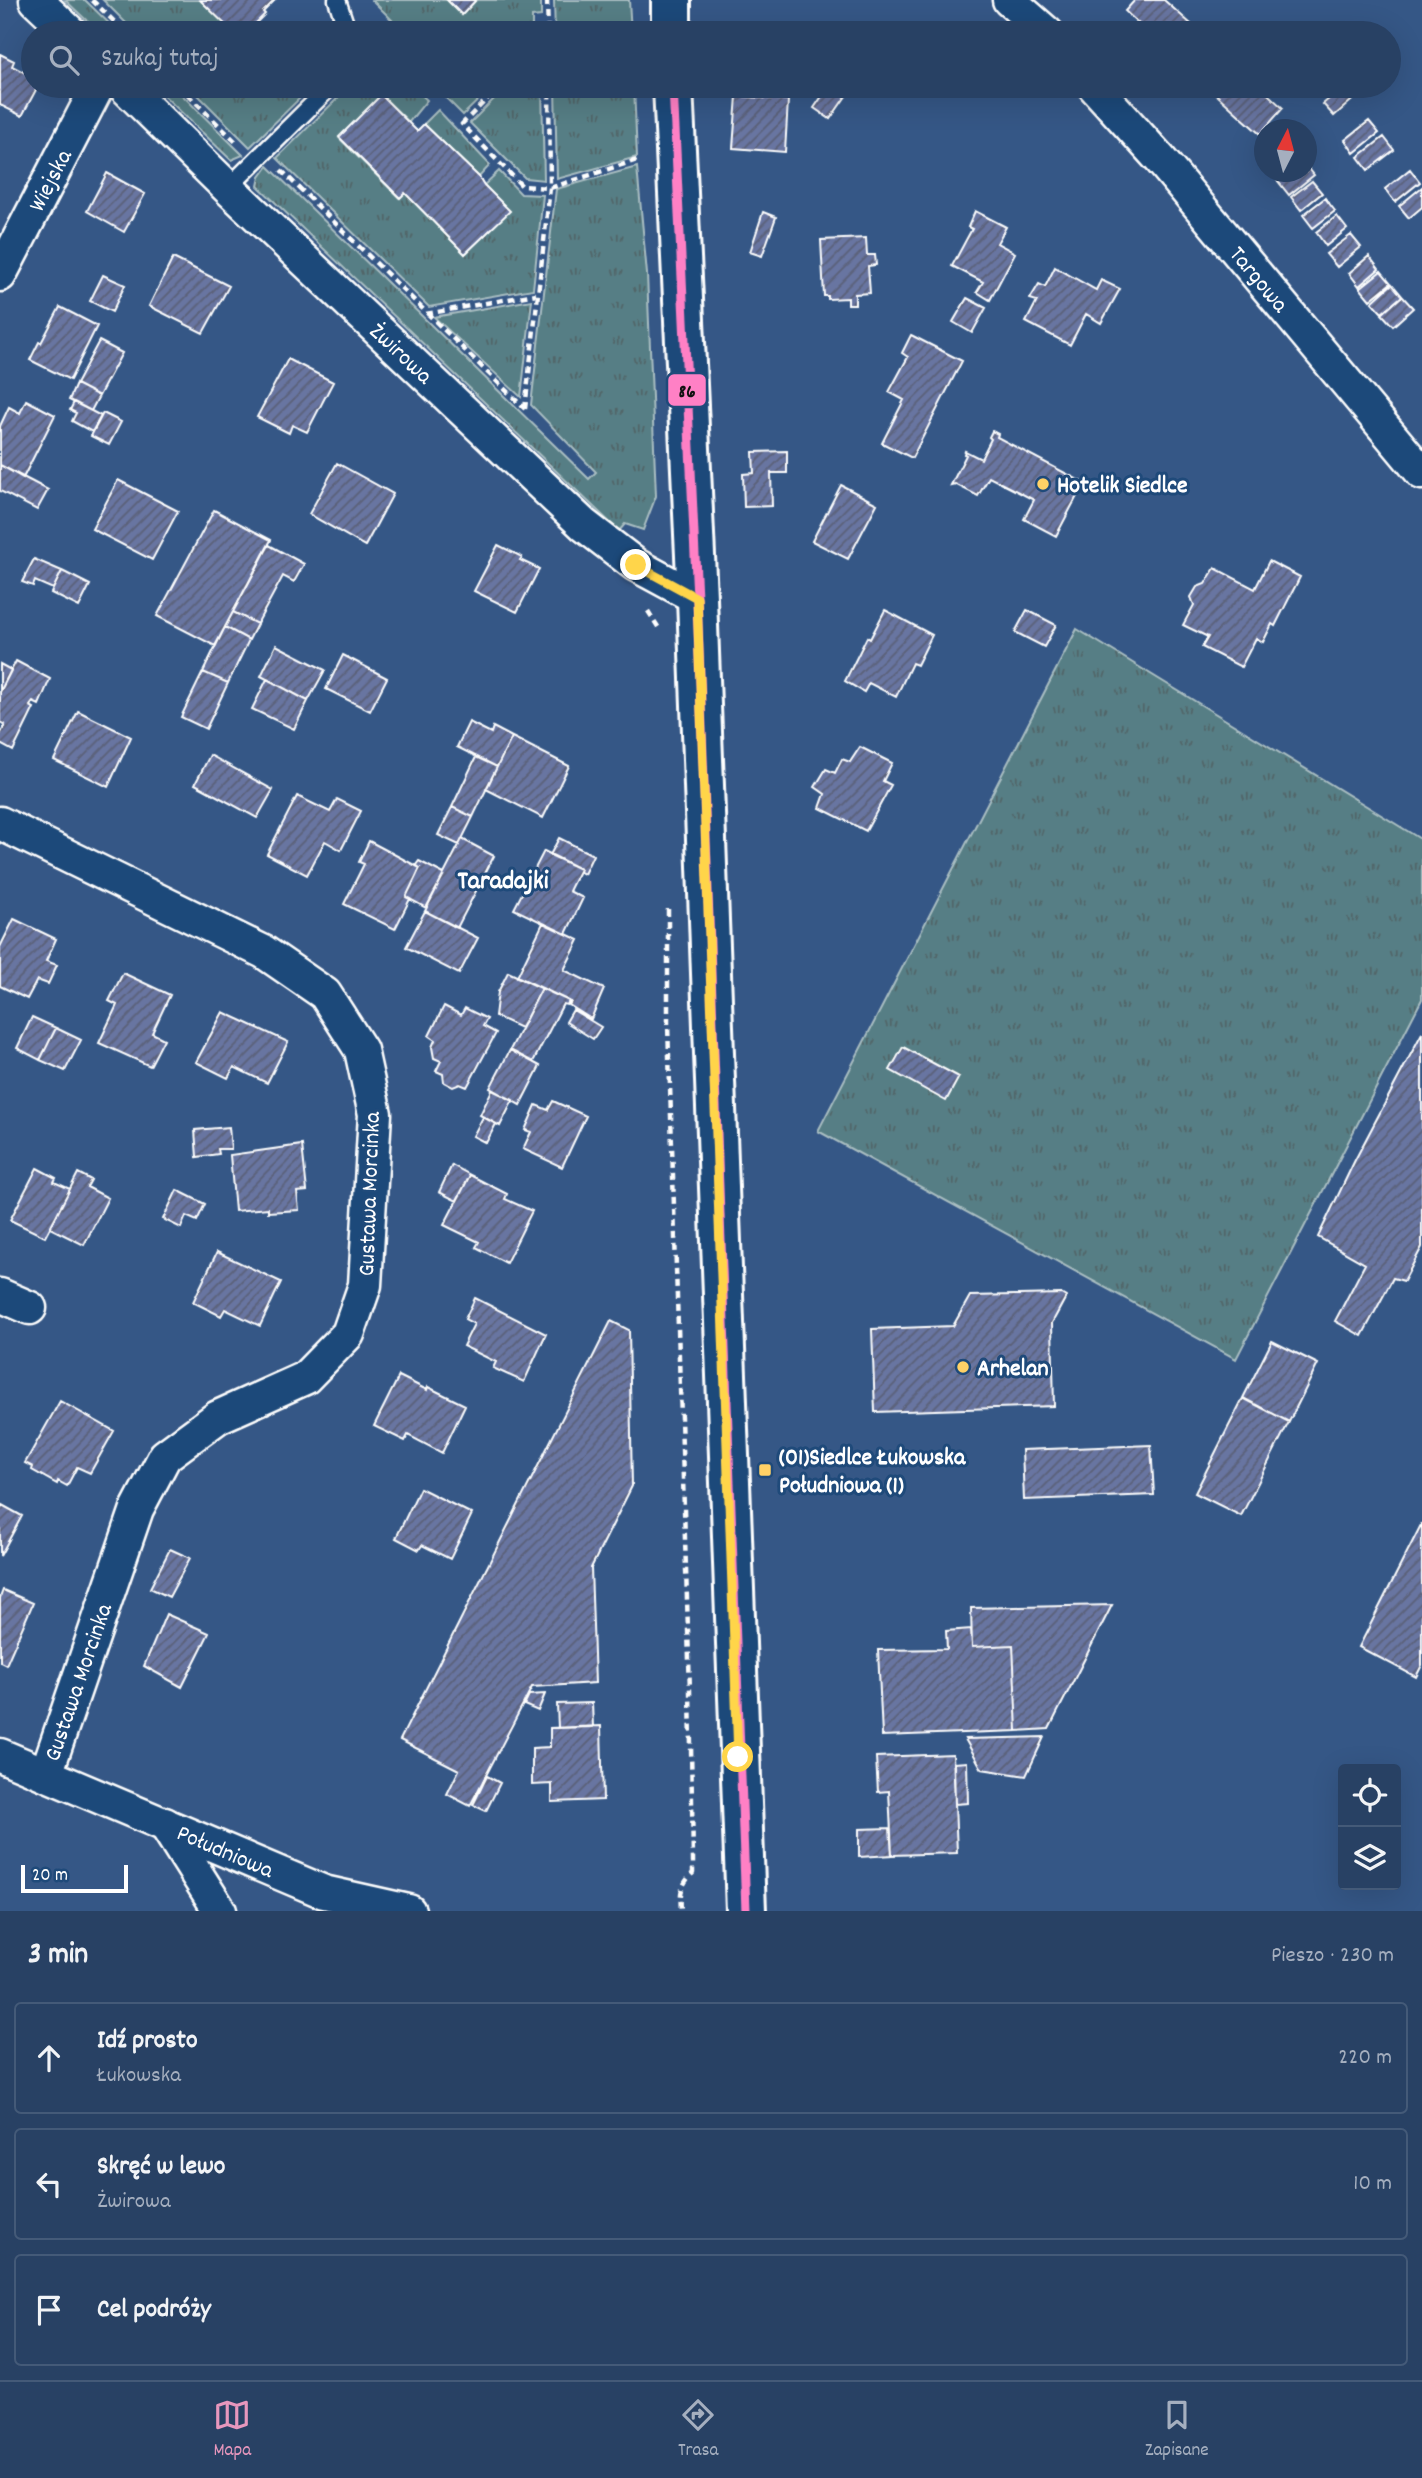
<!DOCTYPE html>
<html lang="pl">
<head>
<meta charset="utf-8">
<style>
  :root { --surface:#284164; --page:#30486a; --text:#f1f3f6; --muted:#a5afbf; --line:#445a78; --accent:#e797bd }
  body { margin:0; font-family:Dekko,sans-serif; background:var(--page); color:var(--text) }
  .controls { position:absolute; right:21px; bottom:21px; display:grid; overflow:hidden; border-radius:7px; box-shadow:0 7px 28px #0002 }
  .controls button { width:63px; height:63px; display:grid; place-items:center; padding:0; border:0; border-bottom:2px solid var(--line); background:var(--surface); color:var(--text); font:35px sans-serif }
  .compass { position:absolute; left:1254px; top:119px; width:63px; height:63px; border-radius:50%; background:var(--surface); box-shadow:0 7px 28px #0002; rotate:6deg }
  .scale { position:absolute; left:21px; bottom:18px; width:107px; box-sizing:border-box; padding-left:7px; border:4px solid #fff; border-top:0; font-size:19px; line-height:24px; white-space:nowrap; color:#fff; -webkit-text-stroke:5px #1f4a7a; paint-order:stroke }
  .stop { position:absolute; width:21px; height:21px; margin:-16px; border:5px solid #ffd54a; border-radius:50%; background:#fff }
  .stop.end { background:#ffd54a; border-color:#fff; box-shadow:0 2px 7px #0008 }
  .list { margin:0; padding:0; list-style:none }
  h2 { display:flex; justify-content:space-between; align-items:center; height:91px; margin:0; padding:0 28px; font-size:30px }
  h2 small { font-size:23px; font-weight:400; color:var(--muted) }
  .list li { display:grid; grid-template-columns:46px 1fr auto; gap:21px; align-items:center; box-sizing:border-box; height:112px; margin:0 14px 14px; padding:0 14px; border:2px solid var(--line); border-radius:7px }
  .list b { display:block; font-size:26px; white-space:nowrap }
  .list p { margin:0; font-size:23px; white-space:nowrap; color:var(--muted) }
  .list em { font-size:23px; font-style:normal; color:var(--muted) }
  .icon { flex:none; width:38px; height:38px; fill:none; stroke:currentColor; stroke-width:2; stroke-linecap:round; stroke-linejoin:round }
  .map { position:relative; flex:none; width:1422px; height:1911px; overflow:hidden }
  .search { position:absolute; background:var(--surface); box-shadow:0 7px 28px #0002; left:21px; right:21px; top:21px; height:77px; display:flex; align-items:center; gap:18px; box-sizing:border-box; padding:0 24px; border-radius:38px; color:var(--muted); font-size:26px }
  .sheet { height:469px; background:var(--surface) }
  nav { display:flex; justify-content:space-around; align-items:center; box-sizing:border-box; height:98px; border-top:2px solid var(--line); background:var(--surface); font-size:19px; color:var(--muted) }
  nav a { display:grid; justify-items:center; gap:4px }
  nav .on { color:var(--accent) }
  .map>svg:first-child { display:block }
</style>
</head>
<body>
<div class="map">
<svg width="1422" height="1911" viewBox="0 0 1422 1911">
  <defs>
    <pattern id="grass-tufts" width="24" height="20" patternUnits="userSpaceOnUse" patternTransform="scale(1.75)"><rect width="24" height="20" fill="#567e85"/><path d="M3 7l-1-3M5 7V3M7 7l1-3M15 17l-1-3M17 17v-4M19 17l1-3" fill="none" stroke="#516568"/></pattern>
    <pattern id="building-hatch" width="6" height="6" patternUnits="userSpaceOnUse" patternTransform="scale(1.75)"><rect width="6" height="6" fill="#6774a1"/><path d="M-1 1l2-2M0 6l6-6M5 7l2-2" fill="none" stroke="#5a6076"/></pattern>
  </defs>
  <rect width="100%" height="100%" fill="#355786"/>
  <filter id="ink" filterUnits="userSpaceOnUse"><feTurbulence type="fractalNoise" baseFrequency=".0143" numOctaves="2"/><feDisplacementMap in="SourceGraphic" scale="14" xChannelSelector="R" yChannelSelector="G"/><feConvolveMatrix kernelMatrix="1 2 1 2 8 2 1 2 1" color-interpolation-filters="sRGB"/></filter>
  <g filter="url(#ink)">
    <path fill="url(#grass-tufts)" stroke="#aabec2" stroke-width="2" d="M 65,0 L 85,0 L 119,33 L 100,33 Z
      M 103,0 L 200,0 L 234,33 L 136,33 Z
      M 372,0 L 447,0 L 462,15 L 476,0 L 541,0 L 541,16 L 532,17 L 532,33 L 402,33 L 403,31 Z
      M 554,0 L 629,0 L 631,33 L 555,33 Z
      M 154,86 L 173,86 L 243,155 L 231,160 Z
      M 189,86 L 287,86 L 300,98 L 250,147 Z
      M 350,86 L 412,86 L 427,100 L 409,122 L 381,95 L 339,138 L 399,198 L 405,193 L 465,254 L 509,211 L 484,185 L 499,171 L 521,194 L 543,195 L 533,289 L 429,307 L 277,158 Z
      M 434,86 L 493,86 L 463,115 Z
      M 507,86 L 542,86 L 544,180 L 525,178 L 470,123 Z
      M 555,86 L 634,86 L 637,157 L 557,179 Z
      M 438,110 L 490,165 L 479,177 L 424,124 Z
      M 268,166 L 589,479 L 596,472 L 531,405 L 556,189 L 637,167 L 647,274 L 656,496 L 643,530 L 625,524 L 619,531 L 258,186 L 260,177 Z
      M 532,300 L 521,397 L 434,317 Z
      M 1077,629 L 1422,840 L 1422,999 L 1236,1359 L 818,1131 Z"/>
    <path fill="url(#building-hatch)" stroke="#fff" stroke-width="2" d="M 200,0 L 275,0 L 263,12 L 265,14 L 246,33 L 234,33 Z
      M 447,0 L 476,0 L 462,15 Z
      M 1135,0 L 1164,0 L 1201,33 L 1149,33 L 1125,11 Z
      M 0,54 L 14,61 L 12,66 L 33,77 L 33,86 L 38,86 L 22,116 L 0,105 Z
      M 829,86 L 853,86 L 830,119 L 814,108 Z
      M 1207,86 L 1259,86 L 1283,108 L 1260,134 Z
      M 1344,86 L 1350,86 L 1358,95 L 1334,116 L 1323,104 Z
      M 381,95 L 417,131 L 424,124 L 479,177 L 484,185 L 510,211 L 465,254 L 405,193 L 400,198 L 339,137 Z
      M 737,96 L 788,100 L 785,152 L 733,148 Z
      M 1369,121 L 1379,133 L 1354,153 L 1345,140 Z
      M 1384,137 L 1394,150 L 1368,170 L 1358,157 Z
      M 1306,165 L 1314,175 L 1289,195 L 1277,180 L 1287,172 L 1306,172 Z
      M 1410,169 L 1420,182 L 1395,202 L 1385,189 Z
      M 107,173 L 145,194 L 124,232 L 87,211 Z
      M 1312,181 L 1322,193 L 1301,210 L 1291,197 Z
      M 1422,187 L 1422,207 L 1409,218 L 1399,206 Z
      M 1325,198 L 1335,211 L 1313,228 L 1303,215 Z
      M 975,211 L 1006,227 L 997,243 L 1015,253 L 990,300 L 977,292 L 983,282 L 952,266 L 972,229 L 968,227 Z
      M 763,212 L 776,217 L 762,256 L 750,252 Z
      M 1337,216 L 1347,229 L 1326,246 L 1316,232 Z
      M 1351,235 L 1361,247 L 1337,267 L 1326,254 Z
      M 866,238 L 867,255 L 875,255 L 876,265 L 868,266 L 870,293 L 855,294 L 855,304 L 848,304 L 848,298 L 828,299 L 828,296 L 824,296 L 821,240 Z
      M 1369,256 L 1379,269 L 1359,286 L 1349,273 Z
      M 173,258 L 229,286 L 203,333 L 149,306 Z
      M 1055,267 L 1096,290 L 1101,280 L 1120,289 L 1101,323 L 1086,314 L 1070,345 L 1026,322 L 1037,301 L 1030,299 L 1039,284 L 1045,287 Z
      M 1381,271 L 1391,283 L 1370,300 L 1360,288 Z
      M 103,275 L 125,285 L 112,312 L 90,301 Z
      M 1392,284 L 1402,296 L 1382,313 L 1372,302 Z
      M 1402,296 L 1413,308 L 1393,326 L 1382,314 Z
      M 967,298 L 986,308 L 972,333 L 953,322 Z
      M 60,307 L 97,326 L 70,380 L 30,360 L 39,342 L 41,343 Z
      M 911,335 L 962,361 L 912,458 L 882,443 L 904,400 L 889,392 L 908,357 L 902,353 Z
      M 99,341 L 122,353 L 99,396 L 76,384 Z
      M 288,359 L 333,382 L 307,432 L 292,425 L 289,433 L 257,417 Z
      M 76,384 L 99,396 L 91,411 L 69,400 Z
      M 26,400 L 55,415 L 23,478 L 0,465 L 0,426 L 9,407 L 20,413 Z
      M 74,402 L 101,416 L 92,432 L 72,421 L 76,413 L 70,410 Z
      M 103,413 L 121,422 L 109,445 L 91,436 Z
      M 992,431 L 998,434 L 997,437 L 1084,483 L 1056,536 L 1024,519 L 1034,500 L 989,477 L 978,496 L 955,484 L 951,485 L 966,455 L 964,454 L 965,451 L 981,459 L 991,439 L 989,437 Z
      M 787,451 L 787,473 L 771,473 L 772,506 L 744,507 L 743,474 L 754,473 L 753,452 Z
      M 337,463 L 393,494 L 365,546 L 309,514 Z
      M 0,465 L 48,490 L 37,510 L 0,491 Z
      M 118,480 L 178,511 L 152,560 L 92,529 Z
      M 841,485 L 877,504 L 848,559 L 812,541 Z
      M 214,510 L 271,540 L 215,646 L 157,616 Z
      M 269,545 L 304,564 L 294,582 L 283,576 L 257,624 L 233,612 Z
      M 498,545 L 522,557 L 520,560 L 539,569 L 517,612 L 474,591 Z
      M 34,559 L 62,571 L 53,589 L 35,581 L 33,586 L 22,582 Z
      M 1269,561 L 1300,577 L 1275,626 L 1272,624 L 1263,642 L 1256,638 L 1241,667 L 1202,647 L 1208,637 L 1183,625 L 1194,605 L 1191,597 L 1197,587 L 1205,584 L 1215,568 L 1255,589 Z
      M 62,571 L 90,585 L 79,607 L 51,593 Z
      M 885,610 L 932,635 L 917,665 L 912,663 L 896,697 L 869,683 L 864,692 L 845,681 L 867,637 L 870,639 Z
      M 1027,610 L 1056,625 L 1044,647 L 1015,632 Z
      M 233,612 L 257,624 L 249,640 L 225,627 Z
      M 225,627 L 249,640 L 228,683 L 203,672 Z
      M 276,645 L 325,670 L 308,701 L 261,676 Z
      M 343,655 L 387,678 L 370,711 L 326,689 Z
      M 16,661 L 50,679 L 39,705 L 33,702 L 30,706 L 34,708 L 13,751 L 0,744 L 0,735 L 5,725 L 0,722 L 0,692 Z
      M 0,664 L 11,670 L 0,692 Z
      M 203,672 L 228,683 L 206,729 L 181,717 Z
      M 267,679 L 308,701 L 294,729 L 252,709 Z
      M 78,711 L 131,737 L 108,787 L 54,760 Z
      M 469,722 L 491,733 L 493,727 L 512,737 L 497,767 L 457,747 Z
      M 512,737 L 569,766 L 543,818 L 486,789 Z
      M 860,747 L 892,763 L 883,781 L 891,785 L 866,831 L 820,808 L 825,794 L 815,787 L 826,769 L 835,773 L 842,759 L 850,762 Z
      M 210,755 L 273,790 L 257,818 L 195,784 Z
      M 476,757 L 497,767 L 473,817 L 452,807 Z
      M 297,796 L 330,812 L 337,799 L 361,811 L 341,850 L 325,841 L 307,875 L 267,854 Z
      M 452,807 L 473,817 L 459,845 L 438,835 Z
      M 559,838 L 593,855 L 584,874 L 579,871 L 580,869 L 550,855 Z
      M 462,839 L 494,856 L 457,928 L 425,911 Z
      M 369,841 L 420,868 L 406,897 L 410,899 L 395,929 L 344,904 L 364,864 L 359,862 Z
      M 544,851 L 580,869 L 569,891 L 583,898 L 566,934 L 514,909 Z
      M 419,861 L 444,874 L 426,908 L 406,897 L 420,868 L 416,865 Z
      M 425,911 L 478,938 L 459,974 L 406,947 Z
      M 14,919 L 56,939 L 46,961 L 57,965 L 48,984 L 37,980 L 27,999 L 0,986 L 0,947 Z
      M 543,923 L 579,940 L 564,970 L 604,989 L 591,1019 L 569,1005 L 571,1002 L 517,977 Z
      M 508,972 L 542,988 L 521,1028 L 495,1016 L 498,992 Z
      M 123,973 L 170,995 L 152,1033 L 164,1039 L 150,1066 L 99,1043 L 117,1005 L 109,1001 Z
      M 542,988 L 569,1001 L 567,1005 L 563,1004 L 533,1062 L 510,1050 Z
      M 444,1006 L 461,1015 L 465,1008 L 487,1019 L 483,1026 L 496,1033 L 467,1087 L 460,1084 L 453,1087 L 444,1082 L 443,1074 L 436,1071 L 441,1061 L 434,1058 L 432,1047 L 435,1040 L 429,1036 Z
      M 573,1010 L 601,1027 L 593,1039 L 566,1022 Z
      M 223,1012 L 288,1042 L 267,1083 L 234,1067 L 228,1078 L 196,1062 Z
      M 32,1017 L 56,1028 L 40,1060 L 17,1048 Z
      M 56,1028 L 81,1040 L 65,1071 L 40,1060 Z
      M 1422,1033 L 1422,1247 L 1404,1281 L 1393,1278 L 1362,1336 L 1335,1321 L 1365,1264 L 1318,1237 L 1355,1160 Z
      M 903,1047 L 959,1077 L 946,1101 L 890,1070 Z
      M 510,1050 L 540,1066 L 520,1105 L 490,1088 Z
      M 492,1090 L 513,1100 L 500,1126 L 480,1115 Z
      M 553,1101 L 586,1116 L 562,1167 L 523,1149 L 531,1132 L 525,1130 L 536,1105 L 548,1110 Z
      M 483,1117 L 496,1124 L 486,1143 L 473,1136 Z
      M 229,1127 L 231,1149 L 218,1149 L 219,1154 L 197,1157 L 195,1130 Z
      M 302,1145 L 307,1191 L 297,1192 L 299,1210 L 268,1212 L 268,1208 L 235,1211 L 230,1155 Z
      M 452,1165 L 470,1175 L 457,1201 L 439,1192 Z
      M 37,1168 L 56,1178 L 54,1182 L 70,1189 L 45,1237 L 10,1220 Z
      M 78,1173 L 91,1180 L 87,1187 L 108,1198 L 84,1245 L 50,1228 Z
      M 470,1175 L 507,1194 L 505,1199 L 532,1211 L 506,1263 L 476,1247 L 479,1242 L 444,1225 Z
      M 177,1190 L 205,1204 L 197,1221 L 186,1216 L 181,1228 L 163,1219 Z
      M 217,1252 L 281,1282 L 260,1326 L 225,1309 L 221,1316 L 193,1302 Z
      M 1061,1294 L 1066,1297 L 1052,1323 L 1054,1406 L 875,1412 L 872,1329 L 953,1326 L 970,1296 Z
      M 475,1298 L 546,1334 L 524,1382 L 493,1368 L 496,1362 L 463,1346 L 474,1324 L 465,1319 Z
      M 611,1321 L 629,1330 L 632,1486 L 591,1568 L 595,1683 L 532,1687 L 470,1806 L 447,1794 L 459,1770 L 400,1740 Z
      M 1272,1341 L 1318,1364 L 1289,1422 L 1243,1398 Z
      M 399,1376 L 427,1390 L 428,1387 L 465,1405 L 442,1453 L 408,1435 L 405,1441 L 374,1426 Z
      M 1243,1398 L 1289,1422 L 1241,1516 L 1195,1493 Z
      M 60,1401 L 114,1431 L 90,1473 L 77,1467 L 67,1486 L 58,1481 L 57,1484 L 32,1470 L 33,1467 L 25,1463 Z
      M 1151,1445 L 1154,1495 L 1024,1500 L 1022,1450 Z
      M 420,1488 L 472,1514 L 450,1559 L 422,1545 L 419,1550 L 396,1538 Z
      M 2,1505 L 22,1516 L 0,1556 L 0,1510 Z
      M 1422,1523 L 1422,1665 L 1416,1677 L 1359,1647 Z
      M 170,1549 L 190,1558 L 169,1597 L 150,1588 Z
      M 3,1590 L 33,1603 L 6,1665 L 0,1662 L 0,1598 Z
      M 1112,1605 L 1049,1729 L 1017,1731 L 1013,1645 L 972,1647 L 971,1608 Z
      M 166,1614 L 209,1633 L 182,1687 L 144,1666 Z
      M 971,1629 L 972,1647 L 1013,1645 L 1017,1731 L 882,1736 L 878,1650 L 947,1649 L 946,1631 Z
      M 545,1694 L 538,1711 L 524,1705 L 529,1695 Z
      M 592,1703 L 593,1727 L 558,1728 L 557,1704 Z
      M 601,1726 L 603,1800 L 552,1802 L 552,1784 L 532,1785 L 532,1748 L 550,1747 L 550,1728 Z
      M 1044,1737 L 1026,1776 L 982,1769 L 965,1739 Z
      M 953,1754 L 957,1853 L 892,1855 L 889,1791 L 878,1792 L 876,1757 Z
      M 967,1762 L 968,1803 L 955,1804 L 954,1763 Z
      M 487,1776 L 500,1783 L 486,1811 L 473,1805 Z
      M 890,1828 L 892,1855 L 859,1857 L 859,1829 Z"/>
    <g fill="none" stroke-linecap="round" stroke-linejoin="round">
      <defs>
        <path id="service" d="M 337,0 L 348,33
          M 228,188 L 331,86"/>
        <g id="minor">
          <path d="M 36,0 L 71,33"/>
          <path d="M 1009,0 L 1047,33"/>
          <path id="s1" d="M 124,86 L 228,188 L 584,525 L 636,565 L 697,598"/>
          <path id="s2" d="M 1094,86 L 1160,159 L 1422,473"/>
          <path id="s3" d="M 0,275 L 98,86"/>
          <path d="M 0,823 L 264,952 L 325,994 L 361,1050 L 375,1114 L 365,1285 L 348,1334 L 305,1378 L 218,1417 L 165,1456 L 137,1509 L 46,1774"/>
          <path d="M 0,1295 L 30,1308"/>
          <path id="s4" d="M 0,1755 L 324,1892 L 409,1911"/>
          <path d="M 165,1824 L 220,1911"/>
        </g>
        <path id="secondary" d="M 671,33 L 671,0
          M 673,86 L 697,598 L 746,1911"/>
      </defs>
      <use href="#service" stroke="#fff" stroke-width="21"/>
      <use href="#minor" stroke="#fff" stroke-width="37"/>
      <use href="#secondary" stroke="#fff" stroke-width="44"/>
      <path stroke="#fff" stroke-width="4.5" stroke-dasharray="7 5" stroke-linecap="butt" d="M 92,0 L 126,33
        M 547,0 L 548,33
        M 179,86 L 237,143
        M 500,86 L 462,124 L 522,186 L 550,188 L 640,159
        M 281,170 L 525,409
        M 426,314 L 536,294
        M 525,409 L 550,188 L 549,86
        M 648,611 L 660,630
        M 668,909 L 668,1025 L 690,1690 L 693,1859 L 693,1873 C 680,1885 680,1894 681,1911"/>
      <use href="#service" stroke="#1f4a7a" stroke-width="16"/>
      <use href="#minor" stroke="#1f4a7a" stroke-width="32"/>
      <use href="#secondary" stroke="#1f4a7a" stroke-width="38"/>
      <defs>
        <path id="bus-1" d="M 673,86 L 697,598 L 746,1911"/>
      </defs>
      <use href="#bus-1" stroke="#1f4a7a" stroke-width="14"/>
      <use href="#bus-1" stroke="#ff80c5" stroke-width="9"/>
    </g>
  </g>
  <g fill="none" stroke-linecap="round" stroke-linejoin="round" filter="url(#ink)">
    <path stroke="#ffd54a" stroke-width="9" d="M 636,565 L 697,598 L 738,1757"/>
  </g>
  <g fill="#ffd166" stroke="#1f4a7a" stroke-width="2.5">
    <circle cx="1043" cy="484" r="7"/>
    <circle cx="963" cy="1367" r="7"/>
    <rect x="758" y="1463" width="14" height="14" rx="3.5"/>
  </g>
  <g text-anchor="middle" stroke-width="6" stroke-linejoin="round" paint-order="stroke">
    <g font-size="24" fill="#fff" stroke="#1f4a7a">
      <text dy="8" stroke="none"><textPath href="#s3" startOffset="107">Wiejska</textPath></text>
      <text dy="8" stroke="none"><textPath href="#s2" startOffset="254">Targowa</textPath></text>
      <text dy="8" stroke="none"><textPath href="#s1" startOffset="385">Żwirowa</textPath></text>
      <text transform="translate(368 1194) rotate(-88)" y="8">Gustawa Morcinka</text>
      <text transform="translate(77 1682) rotate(-71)" y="8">Gustawa Morcinka</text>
      <text dy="8" stroke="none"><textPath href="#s4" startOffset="245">Południowa</textPath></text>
    </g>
    <g font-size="24" font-weight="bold" fill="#fff" stroke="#1f4a7a" text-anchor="start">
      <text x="1057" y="492">Hotelik Siedlce</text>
      <text x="977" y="1375">Arhelan</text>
      <text x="779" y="1464">(01)Siedlce Łukowska<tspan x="779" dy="28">Południowa (1)</tspan></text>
    </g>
    <g font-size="26" font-weight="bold" fill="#fff" stroke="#1f4a7a">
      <text x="503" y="888">Taradajki</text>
    </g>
  </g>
  <rect stroke="#1f4a7a" stroke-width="2.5" x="667" y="373" width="40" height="34" rx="7" fill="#ff80c5"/>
  <g font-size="19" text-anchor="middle" font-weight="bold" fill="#111">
    <text x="687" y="397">86</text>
  </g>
</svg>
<div class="controls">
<button><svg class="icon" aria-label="locate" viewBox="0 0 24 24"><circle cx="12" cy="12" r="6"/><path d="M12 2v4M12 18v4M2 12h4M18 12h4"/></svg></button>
<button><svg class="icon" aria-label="layers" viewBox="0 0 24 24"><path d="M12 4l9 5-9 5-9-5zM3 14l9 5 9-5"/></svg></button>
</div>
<svg class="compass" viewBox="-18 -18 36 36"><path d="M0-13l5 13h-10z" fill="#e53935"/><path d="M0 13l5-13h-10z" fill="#a5afbf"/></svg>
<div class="scale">20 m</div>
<div class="stop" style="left:738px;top:1757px"></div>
<div class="stop end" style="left:636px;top:565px"></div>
<div class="search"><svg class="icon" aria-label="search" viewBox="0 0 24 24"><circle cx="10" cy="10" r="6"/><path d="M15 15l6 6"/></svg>Szukaj tutaj</div>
</div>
<section class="sheet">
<h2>3 min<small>Pieszo · 230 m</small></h2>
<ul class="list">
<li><svg class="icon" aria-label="ahead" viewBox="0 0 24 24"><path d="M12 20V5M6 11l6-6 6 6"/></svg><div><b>Idź prosto</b><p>Łukowska</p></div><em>220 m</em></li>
<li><svg class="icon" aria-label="left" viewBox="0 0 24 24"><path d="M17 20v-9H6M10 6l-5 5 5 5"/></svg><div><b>Skręć w lewo</b><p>Żwirowa</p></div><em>10 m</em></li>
<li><svg class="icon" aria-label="arrive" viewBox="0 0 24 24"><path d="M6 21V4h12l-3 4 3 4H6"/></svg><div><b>Cel podróży</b></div></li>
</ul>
</section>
<nav>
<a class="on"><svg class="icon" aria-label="map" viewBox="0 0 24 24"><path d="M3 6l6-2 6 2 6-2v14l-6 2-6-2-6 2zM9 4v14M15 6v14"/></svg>Mapa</a>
<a><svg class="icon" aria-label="directions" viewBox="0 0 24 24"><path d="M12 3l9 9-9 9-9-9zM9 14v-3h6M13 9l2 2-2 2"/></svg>Trasa</a>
<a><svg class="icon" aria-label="saved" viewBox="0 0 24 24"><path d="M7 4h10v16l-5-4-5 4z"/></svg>Zapisane</a>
</nav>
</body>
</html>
